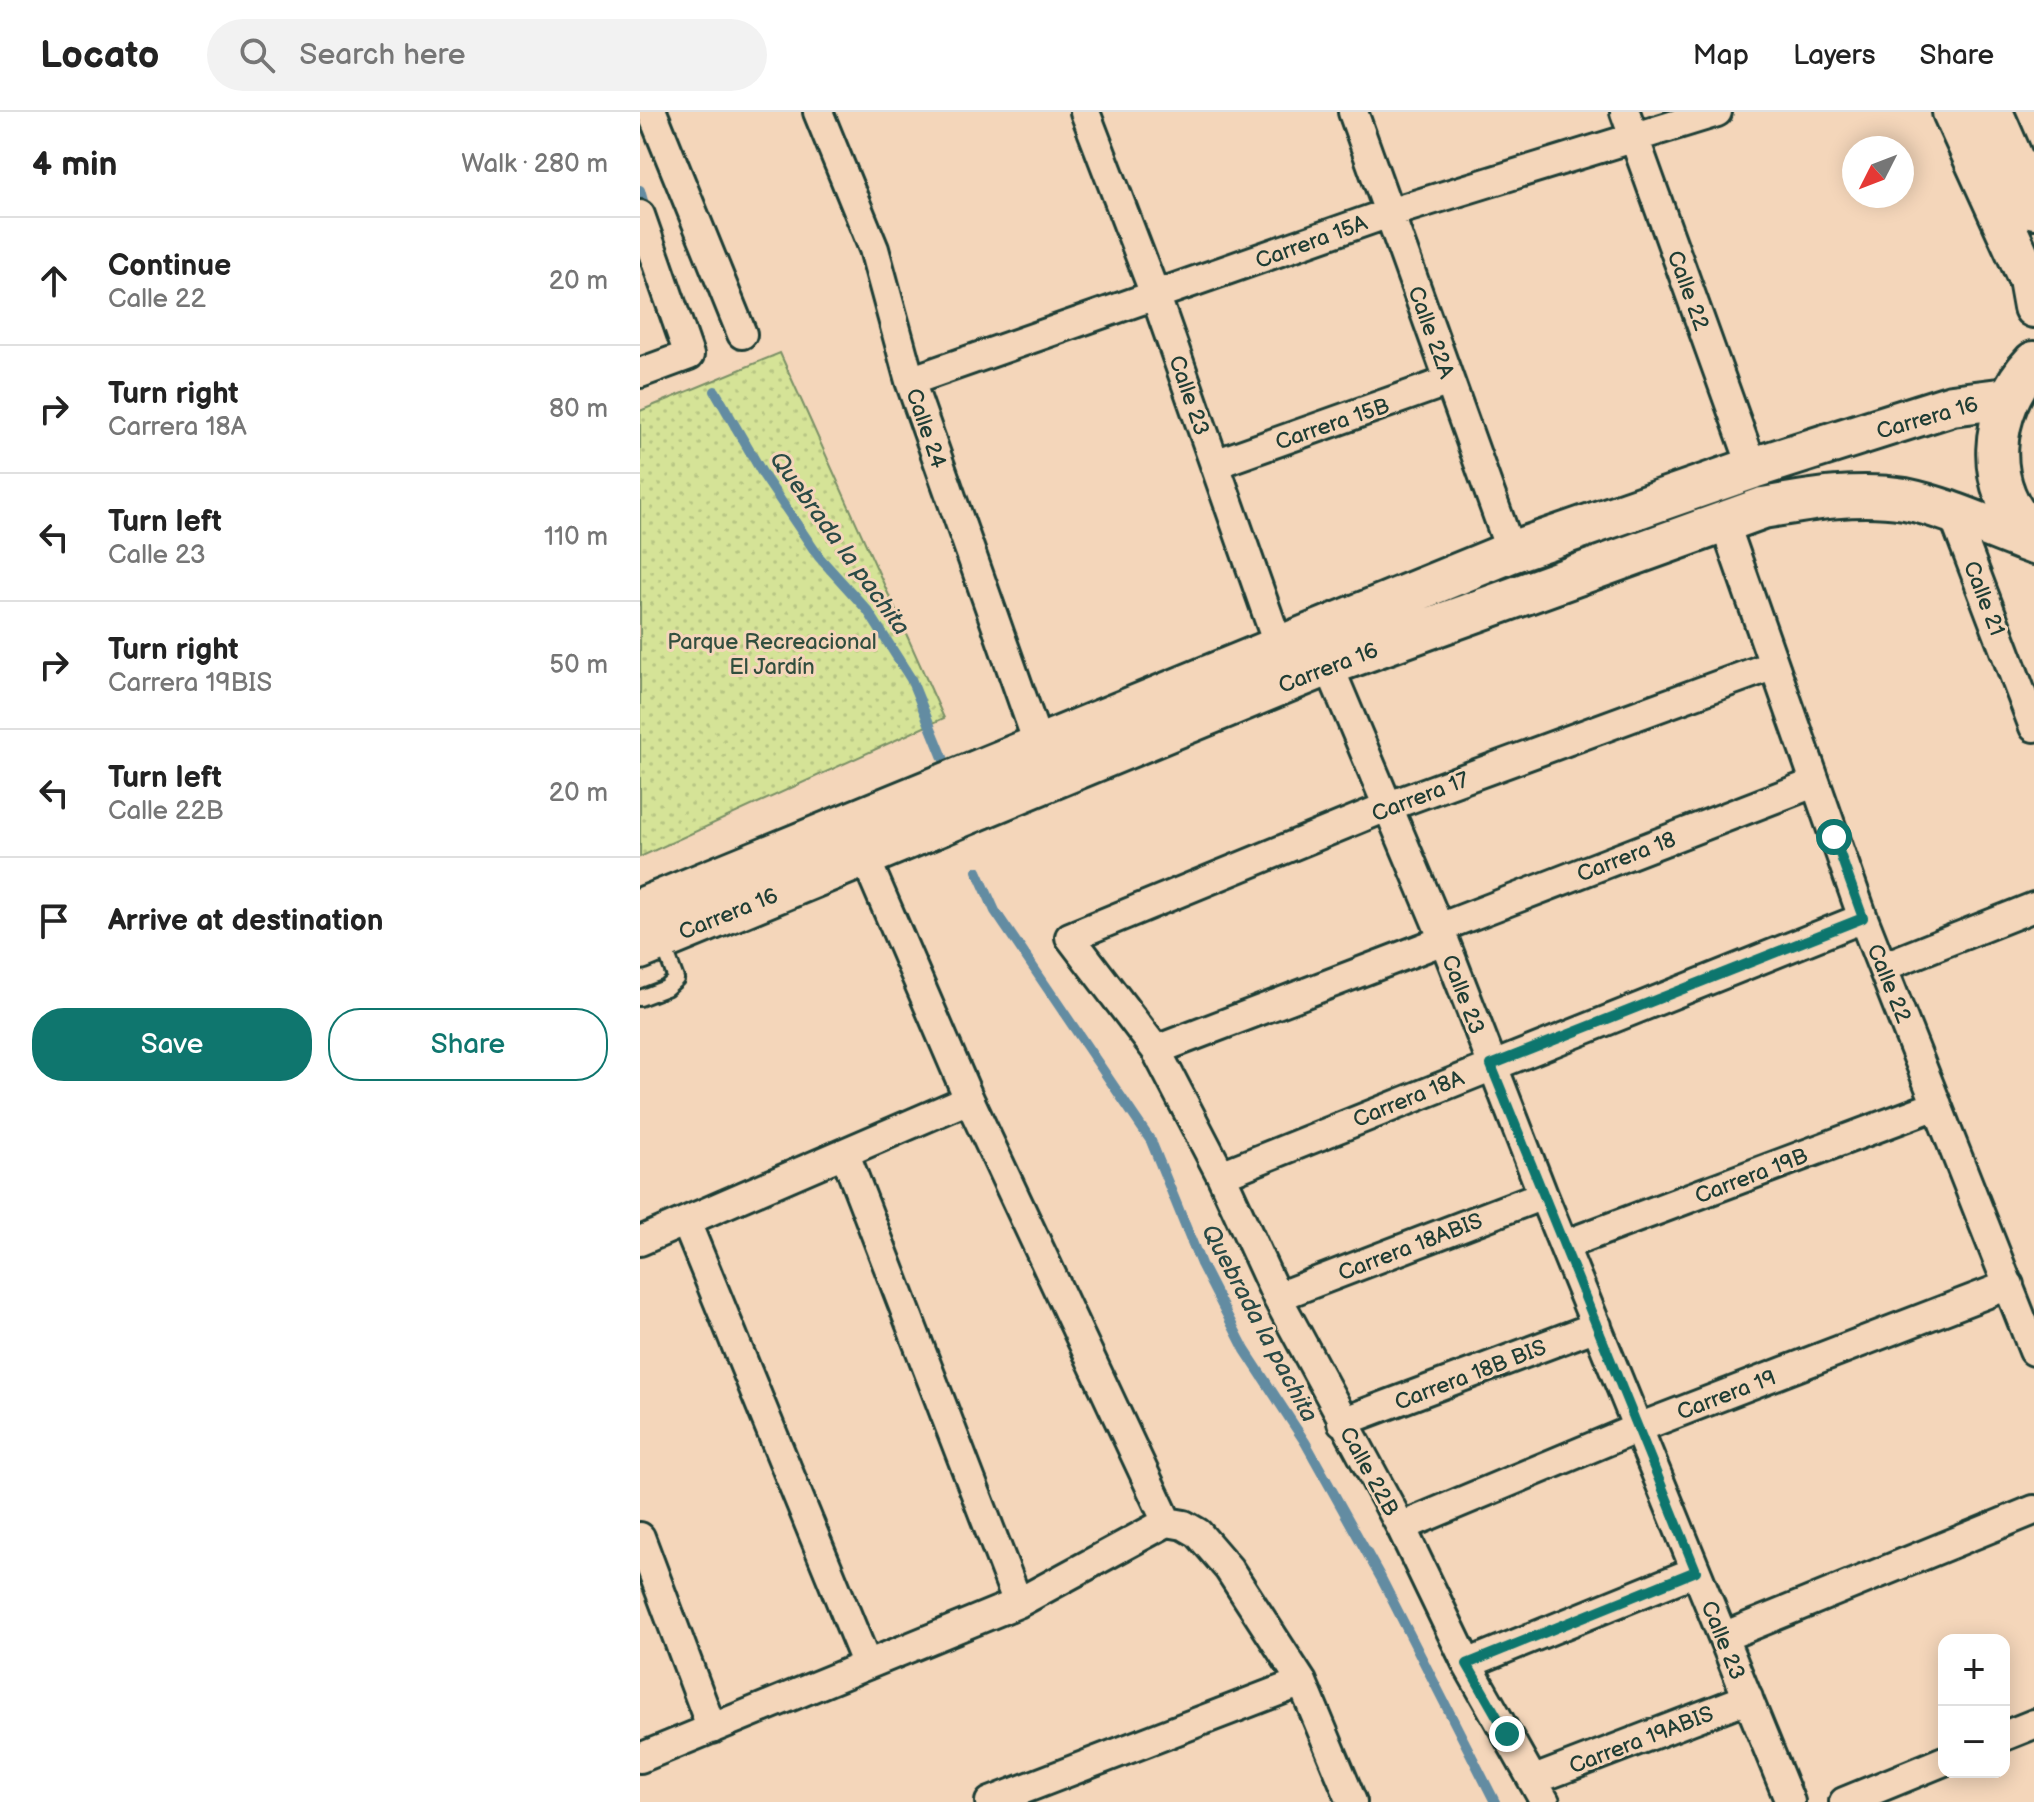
<!DOCTYPE html>
<html lang="en">
<head>
<meta charset="utf-8">
<style>
  :root { --surface:#fff; --page:#f2f2f2; --text:#222; --muted:#767676; --line:#e0e0e0; --accent:#0f766e }
  body { margin:0; font-family:"Balsamiq Sans",sans-serif; background:var(--page); color:var(--text) }
  .controls { position:absolute; right:24px; bottom:24px; display:grid; overflow:hidden; border-radius:16px; box-shadow:0 4px 20px #0003 }
  .controls button { width:72px; height:72px; display:grid; place-items:center; padding:0; border:0; border-bottom:2px solid var(--line); background:var(--surface); color:var(--text); font:40px sans-serif }
  .compass { position:absolute; left:1202px; top:24px; width:72px; height:72px; border-radius:50%; background:var(--surface); box-shadow:0 4px 20px #0003; rotate:228deg }
  .stop { position:absolute; width:24px; height:24px; margin:-18px; border:6px solid #0f766e; border-radius:50%; background:#fff }
  .stop.end { background:#0f766e; border-color:#fff; box-shadow:0 2px 8px #0008 }
  .list { margin:0; padding:0; list-style:none }
  h2 { display:flex; justify-content:space-between; align-items:center; height:104px; margin:0; padding:0 32px; font-size:34px }
  h2 small { font-size:26px; font-weight:400; color:var(--muted) }
  .list li { display:grid; grid-template-columns:52px 1fr auto; gap:24px; align-items:center; box-sizing:border-box; height:128px; padding:0 32px; border-top:2px solid var(--line) }
  .list b { display:block; font-size:30px; white-space:nowrap }
  .list p { margin:0; font-size:26px; white-space:nowrap; color:var(--muted) }
  .list em { font-size:26px; font-style:normal; color:var(--muted) }
  .actions { display:flex; gap:16px; padding:24px 32px }
  .actions a { flex:1; padding:18px 0; border:2px solid var(--accent); border-radius:32px; text-align:center; font-size:28px; color:var(--accent) }
  .actions .main { background:var(--accent); color:#fff }
  .icon { flex:none; width:44px; height:44px; fill:none; stroke:currentColor; stroke-width:2; stroke-linecap:round; stroke-linejoin:round }
  .map { position:relative; flex:none; width:1394px; height:1690px; overflow:hidden }
  header { display:flex; align-items:center; gap:48px; box-sizing:border-box; height:112px; padding:0 40px; background:var(--surface); border-bottom:2px solid var(--line) }
  header strong { font-size:38px }
  nav { display:flex; gap:44px; margin-inline-start:auto; font-size:28px }
  .search { width:560px; height:72px; background:var(--page); display:flex; align-items:center; gap:20px; box-sizing:border-box; padding:0 28px; border-radius:44px; color:var(--muted); font-size:30px }
  main { display:flex }
  aside { flex:1; background:var(--surface) }
  .map>svg:first-child { display:block }
</style>
</head>
<body>
<header>
<strong>Locato</strong>
<div class="search"><svg class="icon" aria-label="search" viewBox="0 0 24 24"><circle cx="10" cy="10" r="6"/><path d="M15 15l6 6"/></svg>Search here</div>
<nav><a>Map</a><a>Layers</a><a>Share</a></nav>
</header>
<main>
<aside>
<h2>4 min<small>Walk · 280 m</small></h2>
<ul class="list">
<li><svg class="icon" aria-label="ahead" viewBox="0 0 24 24"><path d="M12 20V5M6 11l6-6 6 6"/></svg><div><b>Continue</b><p>Calle 22</p></div><em>20 m</em></li>
<li><svg class="icon" aria-label="right" viewBox="0 0 24 24"><path d="M7 20v-9h11M14 6l5 5-5 5"/></svg><div><b>Turn right</b><p>Carrera 18A</p></div><em>80 m</em></li>
<li><svg class="icon" aria-label="left" viewBox="0 0 24 24"><path d="M17 20v-9H6M10 6l-5 5 5 5"/></svg><div><b>Turn left</b><p>Calle 23</p></div><em>110 m</em></li>
<li><svg class="icon" aria-label="right" viewBox="0 0 24 24"><path d="M7 20v-9h11M14 6l5 5-5 5"/></svg><div><b>Turn right</b><p>Carrera 19BIS</p></div><em>50 m</em></li>
<li><svg class="icon" aria-label="left" viewBox="0 0 24 24"><path d="M17 20v-9H6M10 6l-5 5 5 5"/></svg><div><b>Turn left</b><p>Calle 22B</p></div><em>20 m</em></li>
<li><svg class="icon" aria-label="arrive" viewBox="0 0 24 24"><path d="M6 21V4h12l-3 4 3 4H6"/></svg><div><b>Arrive at destination</b></div></li>
</ul>
<div class="actions"><a class="main">Save</a><a>Share</a></div>
</aside>
<div class="map">
<svg width="1394" height="1690" viewBox="0 0 1394 1690">
  <defs>
    <pattern id="park-dots" width="8" height="8" patternUnits="userSpaceOnUse" patternTransform="scale(2)"><rect width="8" height="8" fill="#d5e397"/><path d="M2 2h.1M6 6h.1" fill="none" stroke="#b6c483" stroke-width="1.8" stroke-linecap="round"/></pattern>
  </defs>
  <rect width="100%" height="100%" fill="#f4d6ba"/>
  <filter id="ink" filterUnits="userSpaceOnUse"><feTurbulence type="fractalNoise" baseFrequency=".0125" numOctaves="2"/><feDisplacementMap in="SourceGraphic" scale="16" xChannelSelector="R" yChannelSelector="G"/><feConvolveMatrix kernelMatrix="1 2 1 2 8 2 1 2 1" color-interpolation-filters="sRGB"/></filter>
  <g filter="url(#ink)">
    <path fill="url(#park-dots)" stroke="#7a9066" stroke-width="2" d="M 140,241 L 304,606 L 0,745 L 0,299 Z"/>
    <g fill="none" stroke-linecap="round" stroke-linejoin="round">
      <path stroke="#638ca2" stroke-width="10" d="M 0,78 L 7,103
        M 75,279 L 124,364 L 179,445 L 228,499 L 271,567 L 306,653
        M 337,759 L 355,799 L 511,1029 L 561,1152 L 605,1238 L 665,1330 L 741,1466 L 855,1690"/>
      <defs>
        <path id="lane" d="M 0,886 L 26,876 L 36,867 L 23,832"/>
        <path id="street" d="M 12,0 L 102,222
          M 178,0 L 234,137 L 270,269 L 398,631
          M 445,0 L 516,185 L 645,552
          M 713,0 L 871,440
          M 985,0 L 1113,356
          M 0,103 L 49,243 L 0,261
          M 270,269 L 749,101 L 1077,0
          M 575,352 L 809,269
          M 1313,402 L 1394,615
          M 1084,410 L 1223,806 L 1394,1239
          M 682,538 L 804,828 L 903,1083 L 1150,1690
          M 218,729 L 329,987 L 527,1410
          M 799,816 L 1174,671
          M 1245,854 L 1394,795
          M 516,938 L 804,828
          M 205,1042 L 378,1491
          M 581,1063 L 1223,806
          M 46,1110 L 227,1553
          M 0,1129 L 329,987
          M 924,1133 L 1297,993
          M 637,1185 L 903,1083
          M 702,1310 L 957,1214
          M 761,1415 L 998,1316 L 1369,1173
          M 0,1425 L 72,1617
          M 1083,1525 L 1394,1398
          M 827,1552 L 1056,1459
          M 1364,1624 L 1394,1612
          M 0,1646 L 378,1491 L 527,1410 L 544,1413 L 558,1421 L 589,1457 L 662,1570 L 712,1690
          M 894,1668 L 1108,1586
          M 350,1690 L 662,1570
          M 905,1690 L 827,1552 L 761,1415 L 637,1185 L 581,1063 L 516,938 L 430,825 L 749,694 L 1134,553
          M 1204,1690 L 1304,1649"/>
        <path id="secondary" d="M 1313,0 L 1389,167 L 1394,195
          M 1352,0 L 1394,96
          M 1394,250 C 1349,297 1341,378 1394,423
          M 0,797 L 871,440 L 1113,356 L 1312,293 L 1367,286
          M 0,837 L 688,553 L 1123,396 C 1169,388 1217,379 1265,387 C 1309,396 1351,417 1394,432"/>
      </defs>
      <use href="#lane" stroke="#1f3d34" stroke-width="20"/>
      <use href="#street" stroke="#1f3d34" stroke-width="34"/>
      <use href="#secondary" stroke="#1f3d34" stroke-width="46"/>
      <use href="#lane" stroke="#f4d6ba" stroke-width="14"/>
      <use href="#street" stroke="#f4d6ba" stroke-width="28"/>
      <use href="#secondary" stroke="#f4d6ba" stroke-width="40"/>
    </g>
  </g>
  <g fill="none" stroke-linecap="round" stroke-linejoin="round" filter="url(#ink)">
    <path stroke="#0f766e" stroke-width="10" d="M 867,1622 L 827,1552 L 1056,1459 L 851,953 L 1223,806 L 1194,725"/>
  </g>
  <g text-anchor="middle" stroke-width="6" stroke-linejoin="round" paint-order="stroke">
    <g font-size="22" fill="#1f3d34" stroke="#f4d6ba">
      <text transform="translate(671 129) rotate(-20)" y="8">Carrera 15A</text>
      <text transform="translate(1049 178) rotate(70)" y="8">Calle 22</text>
      <text transform="translate(792 220) rotate(70)" y="8">Calle 22A</text>
      <text transform="translate(550 283) rotate(71)" y="8">Calle 23</text>
      <text transform="translate(1287 305) rotate(-16)" y="8">Carrera 16</text>
      <text transform="translate(692 311) rotate(-19)" y="8">Carrera 15B</text>
      <text transform="translate(287 316) rotate(71)" y="8">Calle 24</text>
      <text transform="translate(1345 486) rotate(69)" y="8">Calle 21</text>
      <text transform="translate(688 555) rotate(-21)" y="8">Carrera 16</text>
      <text transform="translate(780 684) rotate(-21)" y="8">Carrera 17</text>
      <text transform="translate(986 744) rotate(-21)" y="8">Carrera 18</text>
      <text transform="translate(88 801) rotate(-22)" y="8">Carrera 16</text>
      <text transform="translate(1250 871) rotate(68)" y="8">Calle 22</text>
      <text transform="translate(824 882) rotate(69)" y="8">Calle 23</text>
      <text transform="translate(768 986) rotate(-22)" y="8">Carrera 18A</text>
      <text transform="translate(1111 1063) rotate(-21)" y="8">Carrera 19B</text>
      <text transform="translate(770 1134) rotate(-21)" y="8">Carrera 18ABIS</text>
      <text transform="translate(830 1262) rotate(-21)" y="8">Carrera 18B BIS</text>
      <text transform="translate(1086 1282) rotate(-21)" y="8">Carrera 19</text>
      <text transform="translate(730 1359) rotate(61)" y="8">Calle 22B</text>
      <text transform="translate(1084 1528) rotate(68)" y="8">Calle 23</text>
      <text transform="translate(1001 1627) rotate(-21)" y="8">Carrera 19ABIS</text>
    </g>
    <g font-size="22" fill="#314e3e" stroke="#f4d6ba">
      <text x="132" y="537">Parque Recreacional<tspan x="132" dy="25">El Jardín</tspan></text>
    </g>
    <g font-size="24" font-style="italic" fill="#2a4a46" stroke="#f4d6ba">
      <text transform="translate(200 431) rotate(54)" y="8">Quebrada la pachita</text>
      <text transform="translate(620 1211) rotate(62)" y="8">Quebrada la pachita</text>
    </g>
  </g>
</svg>
<div class="controls">
<button>+</button>
<button>−</button>
</div>
<svg class="compass" viewBox="-18 -18 36 36"><path d="M0-13l5 13h-10z" fill="#e53935"/><path d="M0 13l5-13h-10z" fill="#767676"/></svg>
<div class="stop" style="left:1194px;top:725px"></div>
<div class="stop end" style="left:867px;top:1622px"></div>
</div>
</main>
</body>
</html>
